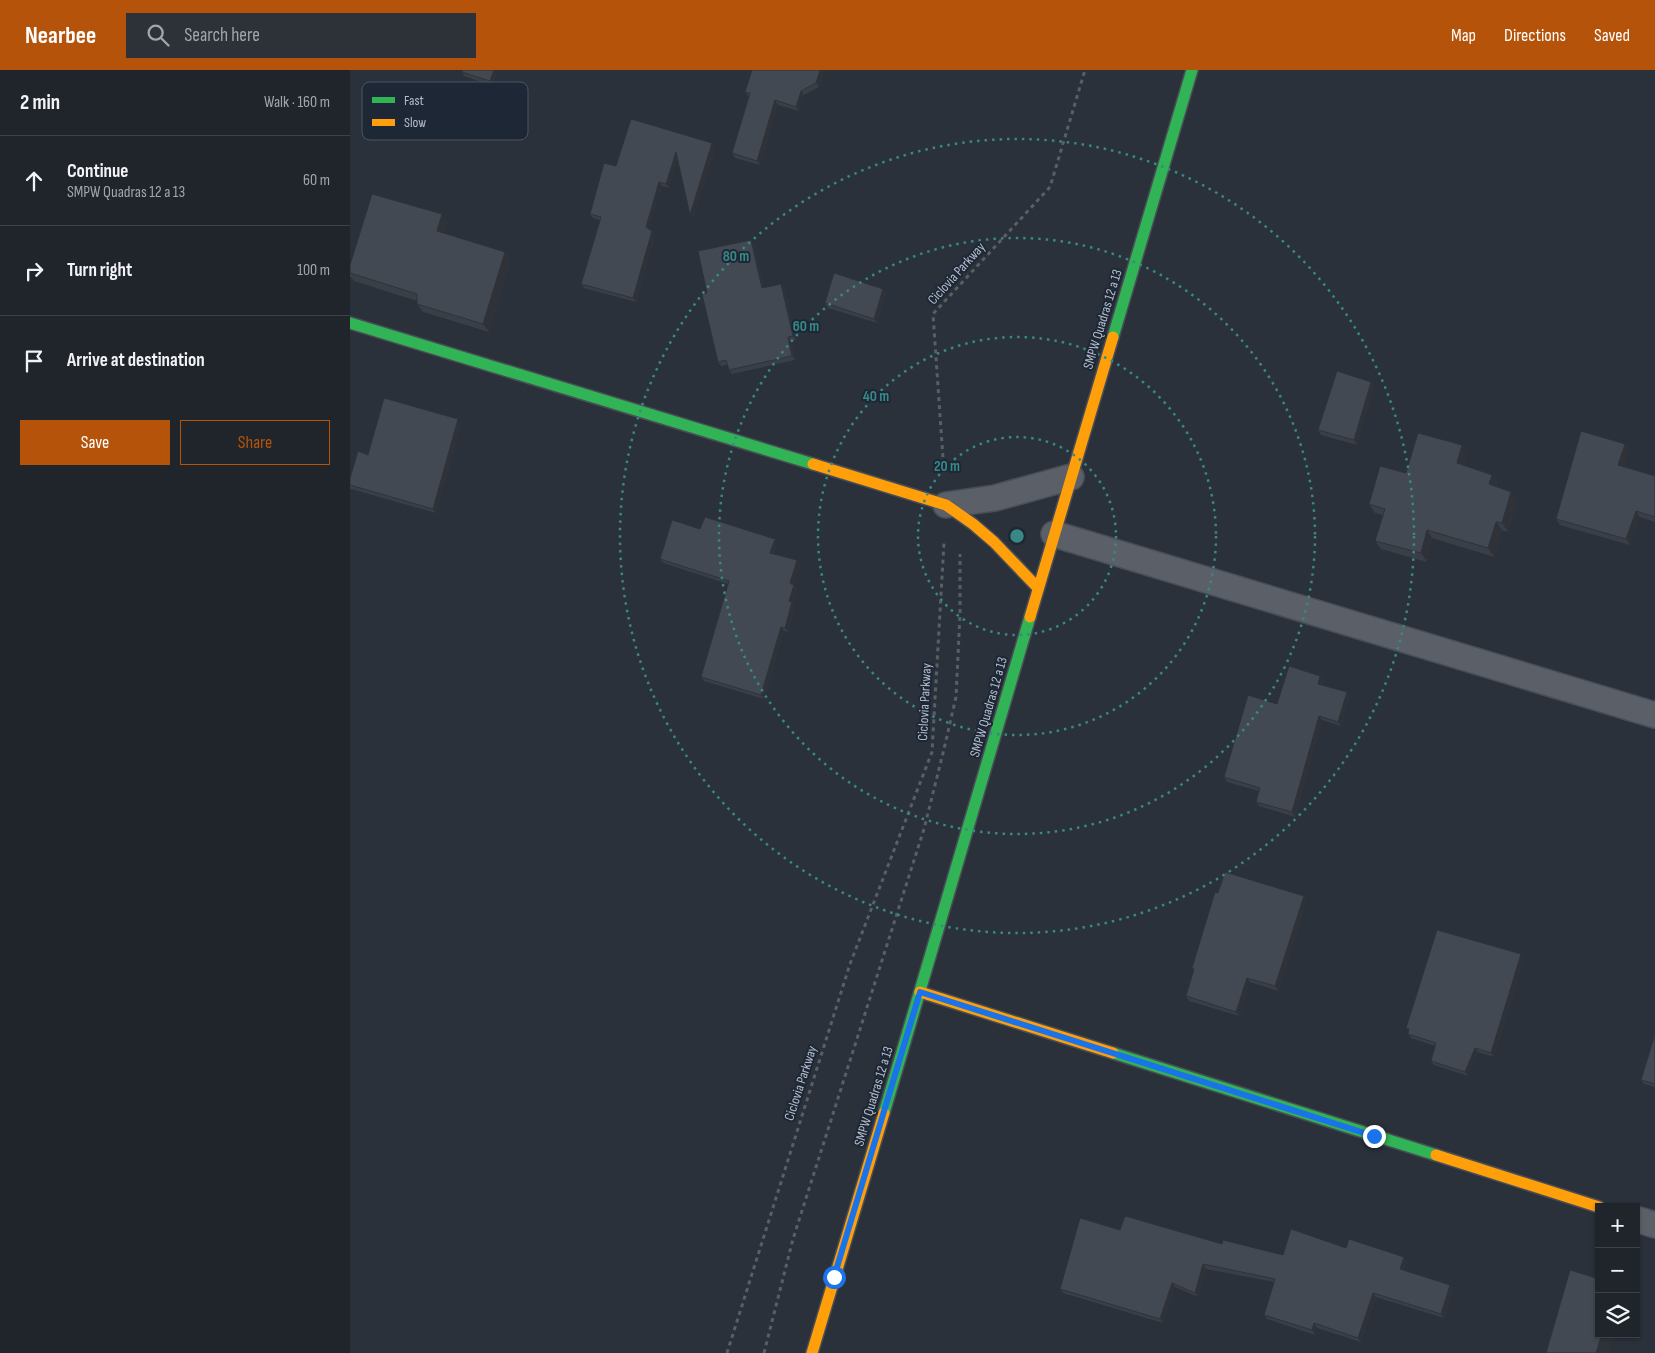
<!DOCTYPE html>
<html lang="en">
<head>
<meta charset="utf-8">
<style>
  :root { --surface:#20252c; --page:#2d3138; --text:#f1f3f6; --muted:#a2a5a9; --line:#3d4248; --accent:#b45309 }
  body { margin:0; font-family:"Sofia Sans Condensed",sans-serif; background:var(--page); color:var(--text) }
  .controls { position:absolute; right:15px; bottom:15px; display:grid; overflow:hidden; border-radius:0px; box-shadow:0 1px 4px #0004 }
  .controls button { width:45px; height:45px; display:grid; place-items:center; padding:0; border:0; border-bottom:1px solid var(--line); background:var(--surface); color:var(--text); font:25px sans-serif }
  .stop { position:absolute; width:15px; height:15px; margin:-11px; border:4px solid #1a73e8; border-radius:50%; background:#fff }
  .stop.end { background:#1a73e8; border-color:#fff; box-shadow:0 1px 5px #0008 }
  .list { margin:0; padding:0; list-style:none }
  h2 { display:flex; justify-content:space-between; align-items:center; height:65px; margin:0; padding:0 20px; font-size:21px }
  h2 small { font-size:16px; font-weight:400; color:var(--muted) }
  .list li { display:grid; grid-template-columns:32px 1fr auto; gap:15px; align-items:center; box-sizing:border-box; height:90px; padding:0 20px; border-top:1px solid var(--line) }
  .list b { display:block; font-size:19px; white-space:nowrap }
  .list p { margin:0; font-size:16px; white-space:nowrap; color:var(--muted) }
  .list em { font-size:16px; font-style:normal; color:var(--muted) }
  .actions { display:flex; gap:10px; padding:15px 20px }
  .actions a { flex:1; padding:11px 0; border:1px solid var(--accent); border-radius:0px; text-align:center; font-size:18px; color:var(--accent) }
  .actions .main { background:var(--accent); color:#fff }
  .icon { flex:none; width:28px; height:28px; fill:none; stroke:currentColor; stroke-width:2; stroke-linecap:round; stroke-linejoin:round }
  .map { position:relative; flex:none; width:1305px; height:1283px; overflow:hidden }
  header { display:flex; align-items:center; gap:30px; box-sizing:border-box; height:70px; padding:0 25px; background:var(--accent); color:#fff }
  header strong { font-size:24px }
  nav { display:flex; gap:28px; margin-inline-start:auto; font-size:18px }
  .search { width:350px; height:45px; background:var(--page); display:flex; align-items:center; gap:12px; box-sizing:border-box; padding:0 18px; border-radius:0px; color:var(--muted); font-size:19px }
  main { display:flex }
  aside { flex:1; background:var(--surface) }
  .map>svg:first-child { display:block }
</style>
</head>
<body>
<header>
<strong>Nearbee</strong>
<div class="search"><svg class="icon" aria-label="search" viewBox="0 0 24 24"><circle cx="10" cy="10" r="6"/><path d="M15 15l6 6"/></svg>Search here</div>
<nav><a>Map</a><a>Directions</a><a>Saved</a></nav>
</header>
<main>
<aside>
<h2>2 min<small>Walk · 160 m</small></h2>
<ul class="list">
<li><svg class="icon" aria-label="ahead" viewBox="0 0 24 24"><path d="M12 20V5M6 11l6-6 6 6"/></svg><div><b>Continue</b><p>SMPW Quadras 12 a 13</p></div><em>60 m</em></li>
<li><svg class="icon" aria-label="right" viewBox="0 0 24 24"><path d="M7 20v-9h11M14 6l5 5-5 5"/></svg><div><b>Turn right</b></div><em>100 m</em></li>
<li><svg class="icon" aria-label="arrive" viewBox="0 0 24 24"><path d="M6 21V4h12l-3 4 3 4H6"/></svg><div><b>Arrive at destination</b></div></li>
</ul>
<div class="actions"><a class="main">Save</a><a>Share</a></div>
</aside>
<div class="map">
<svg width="1305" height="1283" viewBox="0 0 1305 1283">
  <rect width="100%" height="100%" fill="#2a313b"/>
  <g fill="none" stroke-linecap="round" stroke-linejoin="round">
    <defs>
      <path id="street" d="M 596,435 L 645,428 L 721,407
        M 704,464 L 1305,645
        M 1286,1149 L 1305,1155"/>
      <path id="fast" d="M 0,253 L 463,394
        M 763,267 L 842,0
        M 763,983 L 1086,1085
        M 534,1043 L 680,547"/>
      <path id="slow" d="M 463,394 L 596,435 L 623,454 L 644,472 L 688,518
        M 680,547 L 763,267
        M 570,922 L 763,983
        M 1086,1085 L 1249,1137
        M 462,1283 L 534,1043"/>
    </defs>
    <use href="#street" stroke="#494d55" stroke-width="28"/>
    <use href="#fast" stroke="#494d55" stroke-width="14"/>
    <use href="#slow" stroke="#494d55" stroke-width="14"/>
    <path stroke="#585f65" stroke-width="3" stroke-dasharray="4 4" stroke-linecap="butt" d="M 594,403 L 583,244 L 700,117 L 735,0
      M 377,1283 L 500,894 L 582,682 L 594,472
      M 414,1283 L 443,1169 L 574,759 L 594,679 L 606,627 L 610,544 L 610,484"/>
    <use href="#street" stroke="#5b6068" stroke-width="25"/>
    <use href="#fast" stroke="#30b455" stroke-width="11"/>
    <use href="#slow" stroke="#ff9f0a" stroke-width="11"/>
  </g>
  <path fill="#3a3f47" d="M 148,0 L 143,16 L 114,6 L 112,2 Z
    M 402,0 L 474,0 L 469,17 L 454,25 L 449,41 L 428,35 L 410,95 L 385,88 L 382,83 L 399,26 L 398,26 L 395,22 Z
    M 365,78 L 343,150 L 327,90 L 319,118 L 312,116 L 299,159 L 302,161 L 305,165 L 286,232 L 234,218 L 231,214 L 250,150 L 243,148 L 240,144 L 266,96 Z
    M 98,152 L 94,164 L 155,182 L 161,190 L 139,262 L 73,242 L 67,234 L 67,231 L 4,211 L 0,206 L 0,195 Z
    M 404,174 L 414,218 L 431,214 L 434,218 L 446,270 L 441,271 L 445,290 L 382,304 L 379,300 L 378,295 L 371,296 L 368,292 Z
    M 536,223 L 527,253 L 478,238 L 475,233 Z
    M 1024,316 L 1007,375 L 971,365 L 968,360 Z
    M 108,349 L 111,353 L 86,443 L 1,419 L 0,418 L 0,408 L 18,385 Z
    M 1275,374 L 1279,380 L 1274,396 L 1305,406 L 1305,452 L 1290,447 L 1280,475 L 1210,455 L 1206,449 Z
    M 1112,375 L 1118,384 L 1114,395 L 1142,405 L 1148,413 L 1147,417 L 1161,422 L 1167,430 L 1158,462 L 1152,460 L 1144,487 L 1082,468 L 1077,492 L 1031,479 L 1025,471 L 1033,445 L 1025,443 L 1019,434 L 1056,403 Z
    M 350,459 L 425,469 L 428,473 L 424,484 L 450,494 L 444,515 L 447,519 L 443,533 L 445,537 L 438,562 L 434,561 L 414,629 L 354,611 L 351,607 L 378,514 L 313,493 L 310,489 Z
    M 970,606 L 973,610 L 972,615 L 997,622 L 1000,626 L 991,656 L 972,650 L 945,747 L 909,736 L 906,732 L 909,721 L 877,712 L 874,707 L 927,634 Z
    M 868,823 L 954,826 L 957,830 L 928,921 L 900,912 L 889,946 L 839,931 L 836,926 L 844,901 L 842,898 Z
    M 1171,884 L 1174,889 L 1144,987 L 1128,982 L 1118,1006 L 1084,995 L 1081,991 L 1085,976 L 1061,968 L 1058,964 L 1059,961 L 1056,958 Z
    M 1305,964 L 1305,1017 L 1294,1014 L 1291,1010 Z
    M 770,1160 L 872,1174 L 933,1185 L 996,1178 L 1057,1191 L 1054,1201 L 1103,1220 L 1094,1248 L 1026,1227 L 1011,1272 L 967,1258 L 965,1265 L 917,1249 L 914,1245 L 924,1212 L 856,1199 L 848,1227 L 825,1217 L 813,1253 L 713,1223 L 710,1219 Z"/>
  <path fill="#2f3339" d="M 144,0 L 148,0 L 143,16 L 140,11 Z
    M 470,0 L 474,0 L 469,17 L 466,13 Z
    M 451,21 L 454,25 L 449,41 L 446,37 Z
    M 425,30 L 428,35 L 410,95 L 407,91 Z
    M 362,73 L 365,78 L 343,150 L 340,145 Z
    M 326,82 L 329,86 L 319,118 L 316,114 Z
    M 309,112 L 312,116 L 299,161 L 296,157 Z
    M 92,144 L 98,152 L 93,170 L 87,161 Z
    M 302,161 L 305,165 L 286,232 L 283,228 Z
    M 401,170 L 404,174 L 415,222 L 412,218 Z
    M 155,182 L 161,190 L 139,262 L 133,254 Z
    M 431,214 L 434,218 L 446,270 L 443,266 Z
    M 533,219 L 536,223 L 527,253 L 524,249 Z
    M 438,267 L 441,271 L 445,290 L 442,286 Z
    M 1021,312 L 1024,316 L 1007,375 L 1004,370 Z
    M 108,349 L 111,353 L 86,443 L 83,439 Z
    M 1275,374 L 1279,380 L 1273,401 L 1268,395 Z
    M 1112,375 L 1118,384 L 1113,401 L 1107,393 Z
    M 1142,405 L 1148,413 L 1145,423 L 1139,414 Z
    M 1161,422 L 1167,430 L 1158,462 L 1152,453 Z
    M 1286,441 L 1290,447 L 1280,475 L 1276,469 Z
    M 1146,452 L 1152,460 L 1144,487 L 1138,478 Z
    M 1077,460 L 1082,468 L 1077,492 L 1071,483 Z
    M 425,469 L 428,473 L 423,488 L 420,483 Z
    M 447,490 L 450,494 L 444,515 L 447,519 L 443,533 L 445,537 L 438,562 L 435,558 L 440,513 Z
    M 431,557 L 434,561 L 414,629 L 411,625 Z
    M 970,606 L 973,610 L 971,618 L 968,614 Z
    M 997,622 L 1000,626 L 991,656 L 988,652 Z
    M 969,646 L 972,650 L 945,747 L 942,742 Z
    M 954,826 L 957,830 L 928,921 L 925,916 Z
    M 1171,884 L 1174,889 L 1144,987 L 1141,983 Z
    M 897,908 L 900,912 L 889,946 L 886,942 Z
    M 1125,978 L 1128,982 L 1118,1006 L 1115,1002 Z
    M 1054,1187 L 1057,1191 L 1053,1204 L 1050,1199 Z
    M 853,1194 L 856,1199 L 848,1227 L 845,1223 Z
    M 822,1213 L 825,1217 L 813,1253 L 810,1249 Z
    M 1100,1215 L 1103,1220 L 1094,1248 L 1091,1244 Z
    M 1023,1223 L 1026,1227 L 1011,1272 L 1008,1268 Z
    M 964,1253 L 967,1258 L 965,1265 L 962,1260 Z
    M 1252,1264 L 1264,1264 L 1259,1283 L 1246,1283 Z"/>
  <path fill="#434952" stroke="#2f3339" d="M 112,0 L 144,0 L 140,11 L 112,2 Z
    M 402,0 L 470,0 L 466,13 L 451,21 L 446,37 L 425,30 L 407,91 L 382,83 L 400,23 L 395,22 Z
    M 281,49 L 362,73 L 340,145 L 326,82 L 316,114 L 309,112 L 296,157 L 302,161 L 283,228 L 231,214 L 251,147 L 240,144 L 254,93 L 266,96 Z
    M 22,124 L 92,144 L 87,161 L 155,182 L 133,254 L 67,234 L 67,224 L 0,203 L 0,195 Z
    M 401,170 L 412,218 L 431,214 L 443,266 L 438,267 L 442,286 L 379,300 L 376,290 L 368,292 L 352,224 L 357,223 L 348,181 Z
    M 484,203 L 533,219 L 524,249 L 475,233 Z
    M 987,301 L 1021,312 L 1004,370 L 968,360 Z
    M 34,328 L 108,349 L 83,439 L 0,415 L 0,408 L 8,381 L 18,385 Z
    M 1231,361 L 1275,374 L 1268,395 L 1305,406 L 1305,447 L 1286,441 L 1276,469 L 1206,449 Z
    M 1068,363 L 1112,375 L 1107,393 L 1142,405 L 1139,414 L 1161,422 L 1152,453 L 1146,452 L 1138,478 L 1077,460 L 1071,483 L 1025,471 L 1035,439 L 1019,434 L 1030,396 L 1056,403 Z
    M 355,447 L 425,469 L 420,483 L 447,490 L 440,513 L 444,515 L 439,531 L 442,532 L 435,558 L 431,557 L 411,625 L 351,607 L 379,511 L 310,489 L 322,450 L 350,459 Z
    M 939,596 L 970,606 L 968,614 L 997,622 L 988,652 L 969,646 L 942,742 L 906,732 L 910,718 L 874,707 L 898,625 L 927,634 Z
    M 875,802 L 954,826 L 925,916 L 897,908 L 886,942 L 836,926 L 844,899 L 842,898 L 865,822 L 868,823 Z
    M 1087,860 L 1171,884 L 1141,983 L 1125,978 L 1115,1002 L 1081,991 L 1086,973 L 1058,964 L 1059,959 L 1056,958 Z
    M 1305,964 L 1305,1014 L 1291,1010 Z
    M 775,1146 L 872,1174 L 873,1170 L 933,1185 L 941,1159 L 996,1178 L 999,1169 L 1054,1187 L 1050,1199 L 1100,1215 L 1091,1244 L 1023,1223 L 1008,1268 L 964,1253 L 962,1260 L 914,1245 L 925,1209 L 853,1194 L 845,1223 L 822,1213 L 810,1249 L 710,1219 L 730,1148 L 770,1160 Z
    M 1220,1200 L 1249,1209 L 1249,1264 L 1252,1264 L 1246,1283 L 1196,1283 Z"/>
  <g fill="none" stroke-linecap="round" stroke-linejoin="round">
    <path stroke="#1a73e8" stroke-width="6" d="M 484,1207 L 570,922 L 1024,1066"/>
  </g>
  <g fill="none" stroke="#388885" stroke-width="2.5" stroke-dasharray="2.5 5">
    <circle cx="667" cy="466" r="99"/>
    <circle cx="667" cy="466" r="199"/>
    <circle cx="667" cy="466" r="298"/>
    <circle cx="667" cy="466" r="397"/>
  </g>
  <g text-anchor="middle" stroke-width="4" stroke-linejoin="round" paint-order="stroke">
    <g font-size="14" fill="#b5bdcb" stroke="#1d2736">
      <text transform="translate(606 203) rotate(-48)" y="5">Ciclovia Parkway</text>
      <text transform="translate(752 249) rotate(-73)" y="5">SMPW Quadras 12 a 13</text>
      <text transform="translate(574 632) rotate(-87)" y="5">Ciclovia Parkway</text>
      <text transform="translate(638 637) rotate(-74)" y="5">SMPW Quadras 12 a 13</text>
      <text transform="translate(450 1013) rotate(-72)" y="5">Ciclovia Parkway</text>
      <text transform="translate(523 1026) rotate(-73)" y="5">SMPW Quadras 12 a 13</text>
    </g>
  </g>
  <rect x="12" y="12" width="166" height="58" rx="8" fill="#1d2736" stroke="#4b5463" stroke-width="1"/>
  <rect x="22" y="27" width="23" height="6" fill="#30b455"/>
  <rect x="22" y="49" width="23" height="7" fill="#ff9f0a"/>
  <g font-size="14" fill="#b5bdcb">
    <text x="54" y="35">Fast</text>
    <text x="54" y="57">Slow</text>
  </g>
  <circle cx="667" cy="466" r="8" fill="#388885" stroke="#1d2736" stroke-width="2.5"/>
  <g font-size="15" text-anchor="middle" font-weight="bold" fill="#388885" stroke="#1d2736" stroke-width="4" stroke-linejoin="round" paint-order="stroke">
    <text x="386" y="191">80 m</text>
    <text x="456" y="261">60 m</text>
    <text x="526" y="331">40 m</text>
    <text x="597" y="401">20 m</text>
  </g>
</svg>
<div class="controls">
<button>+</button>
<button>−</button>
<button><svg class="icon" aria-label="layers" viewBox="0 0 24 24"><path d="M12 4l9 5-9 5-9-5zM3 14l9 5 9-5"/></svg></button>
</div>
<div class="stop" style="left:484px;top:1207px"></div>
<div class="stop end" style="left:1024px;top:1066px"></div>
</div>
</main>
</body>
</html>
